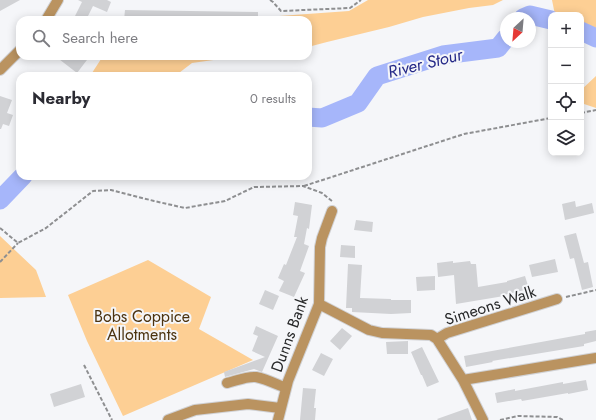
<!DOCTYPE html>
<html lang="en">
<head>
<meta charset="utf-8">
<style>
  :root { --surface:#fff; --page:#f2f2f3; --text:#2b2b33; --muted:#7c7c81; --line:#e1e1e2 }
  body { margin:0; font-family:Jost,sans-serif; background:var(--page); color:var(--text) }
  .controls { position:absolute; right:12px; top:12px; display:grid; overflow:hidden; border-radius:8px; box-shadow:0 2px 10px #0003 }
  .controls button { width:36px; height:36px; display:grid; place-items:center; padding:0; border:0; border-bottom:1px solid var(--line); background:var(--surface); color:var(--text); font:20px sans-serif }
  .compass { position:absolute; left:500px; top:12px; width:36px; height:36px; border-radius:50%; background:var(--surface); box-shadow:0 2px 10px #0003; rotate:206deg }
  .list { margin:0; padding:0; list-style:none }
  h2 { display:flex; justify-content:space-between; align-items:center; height:52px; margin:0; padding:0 16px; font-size:17px }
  h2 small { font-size:13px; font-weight:400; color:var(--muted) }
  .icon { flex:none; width:22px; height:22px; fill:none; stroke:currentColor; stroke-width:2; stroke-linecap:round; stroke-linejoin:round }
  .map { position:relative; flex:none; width:596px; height:420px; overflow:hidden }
  .search { position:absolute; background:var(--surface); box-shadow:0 2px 10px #0003; left:16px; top:16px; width:296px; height:44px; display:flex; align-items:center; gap:10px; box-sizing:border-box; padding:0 14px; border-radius:12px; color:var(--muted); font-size:15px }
  .panel { position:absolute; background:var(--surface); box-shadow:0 2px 10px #0003; left:16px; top:72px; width:296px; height:108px; border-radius:12px }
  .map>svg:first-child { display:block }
</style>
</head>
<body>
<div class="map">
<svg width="596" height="420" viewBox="0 0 596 420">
  <rect width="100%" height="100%" fill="#f5f6f9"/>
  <path fill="#fdcf94" d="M 368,0 L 503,0 L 493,5 L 469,8 L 423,17 L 389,27 L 327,42 L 308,47 L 308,20 L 278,20 L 279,16 L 349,11 Z
    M 552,0 L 596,0 L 596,33 L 581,27 L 581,15 L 555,15 Z
    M 103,56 L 242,56 L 192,63 L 175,76 L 90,76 Z
    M 596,76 L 596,108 L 581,103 L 581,90 Z
    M 0,236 L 36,270 L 46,297 L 0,298 Z
    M 148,260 L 211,297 L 199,329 L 253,360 L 123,416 L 87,341 L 68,295 Z"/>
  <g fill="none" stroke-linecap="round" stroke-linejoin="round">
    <path stroke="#a6b6fa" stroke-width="3" d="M 0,191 L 6,194"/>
    <path stroke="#a6b6fa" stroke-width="19" d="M 523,18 L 530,15 L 551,20
      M 581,31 L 596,38
      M 308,117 L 322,118 L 358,103 L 377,76 L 443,55 L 498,48 L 506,38
      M 0,200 L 23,176"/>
  </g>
  <path fill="#d1d2d5" d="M 0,0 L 20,0 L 0,11 Z
    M 78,0 L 107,0 L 111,2 L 107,12 L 93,6 L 86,20 L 73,20 L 82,2 Z
    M 125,10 L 258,12 L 258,20 L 124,20 Z
    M 55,56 L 90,56 L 77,73 Z
    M 0,96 L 12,100 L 7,113 L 13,115 L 9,126 L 3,124 L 1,129 L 0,129 Z
    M 575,201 L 576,207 L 592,203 L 594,213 L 565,220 L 562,204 Z
    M 295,202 L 312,205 L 309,229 L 307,228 L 304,244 L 309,246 L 300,271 L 305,273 L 294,297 L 279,291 L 284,281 L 278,278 L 284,264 L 286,265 L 297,237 L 294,237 L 298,216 L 293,215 Z
    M 356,220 L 373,222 L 372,232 L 354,230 Z
    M 576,233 L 584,263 L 588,262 L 593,287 L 582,290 L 574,258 L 570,259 L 564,236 Z
    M 341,245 L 355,246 L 355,258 L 340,257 Z
    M 555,259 L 558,272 L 532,277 L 529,265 Z
    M 453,261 L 453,263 L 470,261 L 471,264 L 476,264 L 478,287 L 507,282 L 507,281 L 525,276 L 529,289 L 504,295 L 504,296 L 456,304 L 454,275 L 438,277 L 437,263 Z
    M 348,264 L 362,265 L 360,298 L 391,299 L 391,300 L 411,300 L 411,313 L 391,314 L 352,312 L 352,308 L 346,308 Z
    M 435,276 L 435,290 L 417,291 L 416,277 Z
    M 265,290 L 279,296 L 273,310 L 259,304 Z
    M 256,326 L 278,336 L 262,372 L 254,369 L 225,377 L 224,372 L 265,357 L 252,351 L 258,336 L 253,334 Z
    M 342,328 L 352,336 L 340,350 L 330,341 Z
    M 596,330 L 596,341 L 584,344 L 584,346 L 492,361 L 493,362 L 466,367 L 464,356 L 585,334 L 585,332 Z
    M 408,341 L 408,354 L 387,354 L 386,342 Z
    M 422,347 L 439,382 L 427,387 L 422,375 L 421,375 L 411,352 Z
    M 321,353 L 333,359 L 324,376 L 312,370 Z
    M 586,380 L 588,390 L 568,394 L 568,393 L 522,401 L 521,399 L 497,403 L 495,393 L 515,389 L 515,391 L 563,382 L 563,384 Z
    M 81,384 L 85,397 L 54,407 L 50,394 Z
    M 303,388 L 316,389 L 314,408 L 316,408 L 315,420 L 300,420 Z
    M 468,408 L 472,420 L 438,420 L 437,419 Z"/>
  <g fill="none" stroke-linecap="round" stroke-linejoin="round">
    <defs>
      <path id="minor" d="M 46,20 L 58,0
        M 0,70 L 20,50
        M 319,304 L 369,330 L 382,333 L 431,335 L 437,339 L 447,333 L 557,299
        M 437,339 L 463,380 L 483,420
        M 463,380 L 596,358
        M 227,383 C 236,381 246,376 256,377 C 266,379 276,384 286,388
        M 168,420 L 195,410 L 248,404 L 280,408
        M 278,420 L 288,381 L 319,304 L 320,247 L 322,238 L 332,211"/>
    </defs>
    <use href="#minor" stroke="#d0d1d4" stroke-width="12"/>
    <path stroke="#8e8f91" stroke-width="2" stroke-dasharray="4 2" stroke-linecap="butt" d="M 270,0 L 273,2 L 281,11 L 350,8 L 361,0
      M 581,113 L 596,110
      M 304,186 L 464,134 L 551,118
      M 0,228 L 18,243 L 46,228 L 93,191 L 111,190 L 154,201 L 185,208 L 225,201 L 254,187 L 303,186 L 322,193 L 332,201
      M 0,262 L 18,243
      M 566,297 L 596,290
      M 84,365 L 112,420
      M 500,420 L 518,416 L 557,417 L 563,420"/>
    <use href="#minor" stroke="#ba9360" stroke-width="10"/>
  </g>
  <g text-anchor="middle" stroke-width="4" stroke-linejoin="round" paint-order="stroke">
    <g font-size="16" fill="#28292a" stroke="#f5f6f9">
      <text transform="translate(490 305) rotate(-18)" y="6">Simeons Walk</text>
      <text transform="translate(289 334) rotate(-70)" y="6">Dunns Bank</text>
    </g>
    <g font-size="16" fill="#4c330f" stroke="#f5f6f9">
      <text x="142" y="322">Bobs Coppice<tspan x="142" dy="18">Allotments</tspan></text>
    </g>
    <g font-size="17" font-style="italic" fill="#262a88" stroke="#f5f6f9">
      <text transform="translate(425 63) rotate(-14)" y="6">River Stour</text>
    </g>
  </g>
</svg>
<div class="controls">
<button>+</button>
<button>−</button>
<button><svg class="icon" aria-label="locate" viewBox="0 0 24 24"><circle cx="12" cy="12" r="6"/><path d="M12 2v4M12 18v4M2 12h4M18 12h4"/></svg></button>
<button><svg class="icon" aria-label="layers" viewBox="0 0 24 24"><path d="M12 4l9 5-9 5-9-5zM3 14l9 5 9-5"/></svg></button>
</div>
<svg class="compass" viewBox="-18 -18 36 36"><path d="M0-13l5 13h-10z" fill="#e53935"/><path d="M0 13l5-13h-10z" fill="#7c7c81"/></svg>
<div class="search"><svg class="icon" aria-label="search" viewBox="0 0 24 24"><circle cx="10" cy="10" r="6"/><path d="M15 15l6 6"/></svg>Search here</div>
<section class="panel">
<h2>Nearby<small>0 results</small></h2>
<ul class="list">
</ul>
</section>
</div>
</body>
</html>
